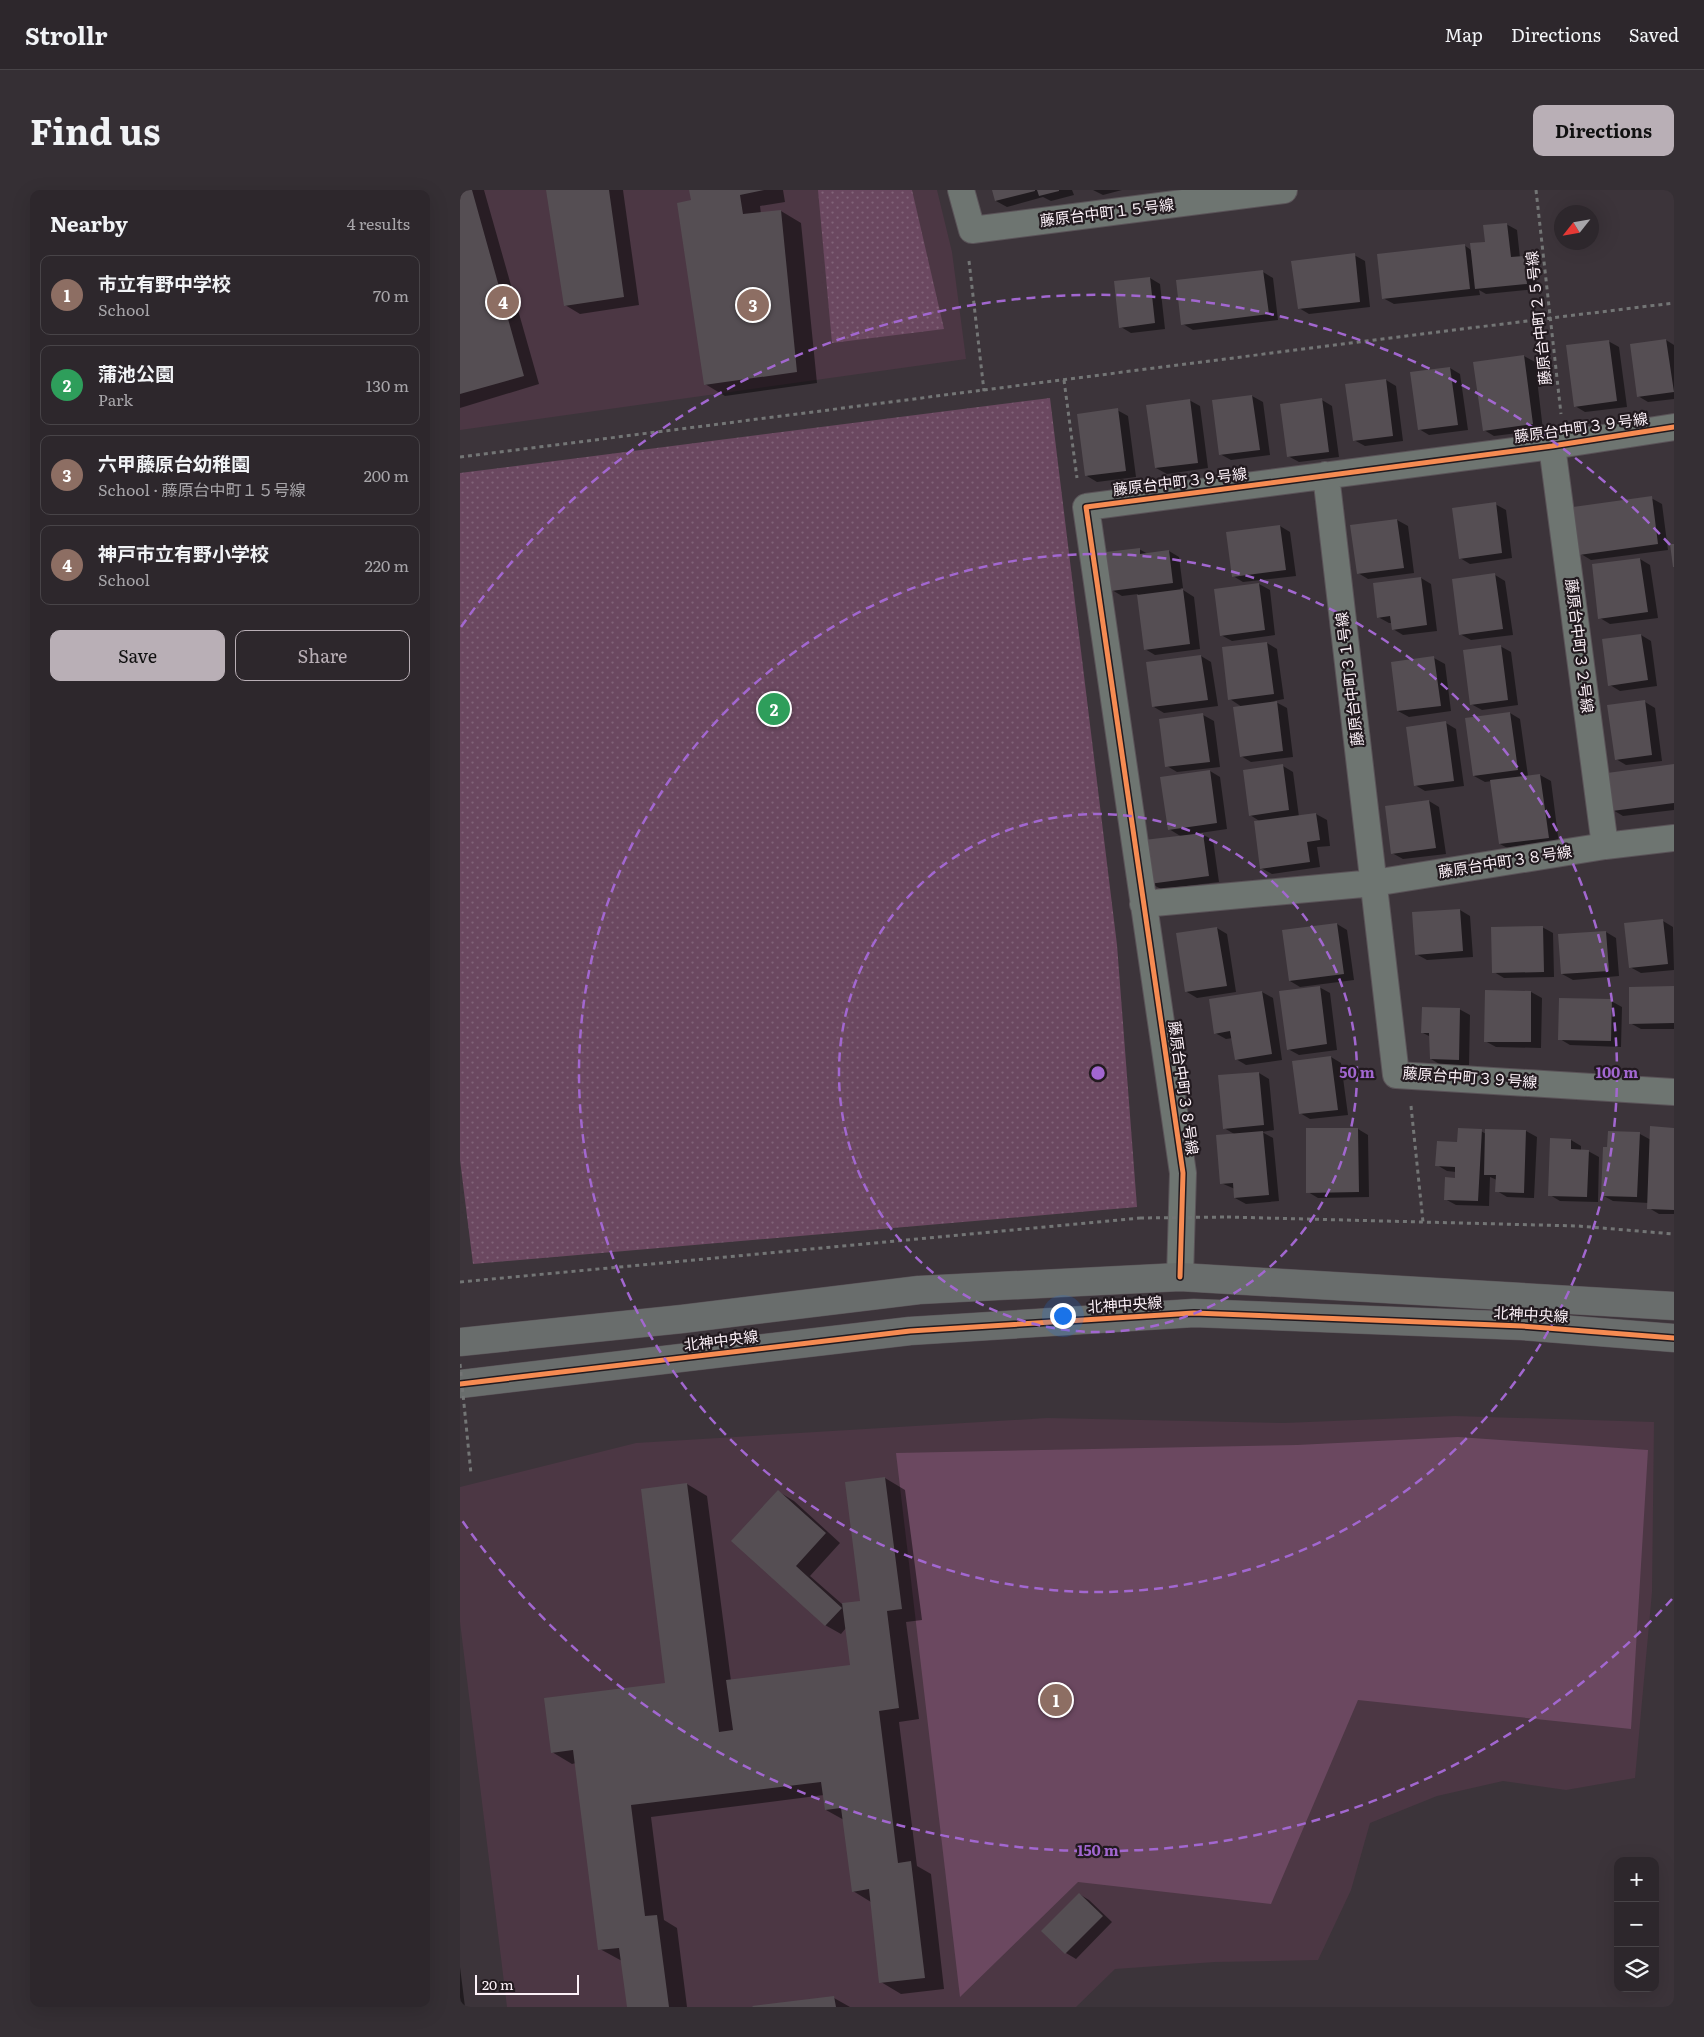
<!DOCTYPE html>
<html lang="en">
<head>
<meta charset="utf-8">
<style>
  :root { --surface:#2d272c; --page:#352f34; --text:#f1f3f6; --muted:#a7a5a9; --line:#484448; --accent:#b9afb6 }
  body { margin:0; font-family:Literata,"Noto Sans JP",serif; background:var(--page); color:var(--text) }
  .controls { position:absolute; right:15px; bottom:15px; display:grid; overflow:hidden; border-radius:10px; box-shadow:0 5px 20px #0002 }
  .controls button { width:45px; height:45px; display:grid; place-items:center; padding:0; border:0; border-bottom:1px solid var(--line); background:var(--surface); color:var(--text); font:25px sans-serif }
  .compass { position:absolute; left:1094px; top:15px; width:45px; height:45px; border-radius:50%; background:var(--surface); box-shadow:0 5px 20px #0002; rotate:239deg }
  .scale { position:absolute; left:15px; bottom:12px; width:104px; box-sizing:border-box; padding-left:5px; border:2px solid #fcf1f8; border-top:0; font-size:14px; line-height:18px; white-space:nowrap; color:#fcf1f8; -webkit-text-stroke:4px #221a1f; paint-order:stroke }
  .you { position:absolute; left:602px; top:1125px; width:18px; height:18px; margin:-12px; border:4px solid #fff; border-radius:50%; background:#1a73e8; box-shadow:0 0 0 8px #1a73e833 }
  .badge { display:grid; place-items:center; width:32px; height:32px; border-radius:50%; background:var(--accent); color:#fff; font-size:16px; font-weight:700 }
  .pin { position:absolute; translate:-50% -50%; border:2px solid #fff; box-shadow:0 1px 5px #0006 }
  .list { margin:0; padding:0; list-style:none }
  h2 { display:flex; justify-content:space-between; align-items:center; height:65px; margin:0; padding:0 20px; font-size:21px }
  h2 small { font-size:16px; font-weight:400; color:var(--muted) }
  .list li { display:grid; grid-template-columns:32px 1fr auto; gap:15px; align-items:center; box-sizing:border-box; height:80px; margin:0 10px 10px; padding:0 10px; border:1px solid var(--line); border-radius:10px }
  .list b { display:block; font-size:19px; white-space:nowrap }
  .list p { margin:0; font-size:16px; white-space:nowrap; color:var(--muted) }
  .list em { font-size:16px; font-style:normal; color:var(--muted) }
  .actions { display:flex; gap:10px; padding:15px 20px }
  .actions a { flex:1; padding:11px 0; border:1px solid var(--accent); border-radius:10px; text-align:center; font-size:18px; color:var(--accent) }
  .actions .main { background:var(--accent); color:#111 }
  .icon { flex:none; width:28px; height:28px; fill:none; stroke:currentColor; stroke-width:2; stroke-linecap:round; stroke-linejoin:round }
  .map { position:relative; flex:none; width:1214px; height:1817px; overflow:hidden; border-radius:10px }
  header { display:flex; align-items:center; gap:30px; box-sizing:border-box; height:70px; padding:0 25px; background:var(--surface); border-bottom:1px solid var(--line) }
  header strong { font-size:24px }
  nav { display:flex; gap:28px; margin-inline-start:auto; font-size:18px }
  .intro { display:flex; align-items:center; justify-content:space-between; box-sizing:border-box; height:120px; padding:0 30px }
  h1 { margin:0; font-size:35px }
  .button { padding:12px 22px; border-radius:10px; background:var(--accent); color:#111; font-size:18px; font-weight:700 }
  main { display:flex; gap:30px; padding:0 30px }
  aside { flex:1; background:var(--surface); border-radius:10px; box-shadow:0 5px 20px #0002 }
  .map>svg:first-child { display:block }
</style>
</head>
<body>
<header>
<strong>Strollr</strong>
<nav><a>Map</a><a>Directions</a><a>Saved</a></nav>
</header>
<div class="intro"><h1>Find us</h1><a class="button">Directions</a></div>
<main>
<aside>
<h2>Nearby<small>4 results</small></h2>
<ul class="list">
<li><span class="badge" style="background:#8d6e63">1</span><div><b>市立有野中学校</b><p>School</p></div><em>70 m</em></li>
<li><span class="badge" style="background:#2e9e5b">2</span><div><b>蒲池公園</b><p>Park</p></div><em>130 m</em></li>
<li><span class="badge" style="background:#8d6e63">3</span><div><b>六甲藤原台幼稚園</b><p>School · 藤原台中町１５号線</p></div><em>200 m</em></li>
<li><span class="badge" style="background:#8d6e63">4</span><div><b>神戸市立有野小学校</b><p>School</p></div><em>220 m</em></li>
</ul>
<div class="actions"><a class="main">Save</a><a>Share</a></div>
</aside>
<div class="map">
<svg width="1214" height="1817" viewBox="0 0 1214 1817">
  <defs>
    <pattern id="green-dots" width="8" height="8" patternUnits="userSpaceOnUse" patternTransform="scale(1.25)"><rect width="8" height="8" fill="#6b4860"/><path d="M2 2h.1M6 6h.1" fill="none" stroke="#816378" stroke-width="1.8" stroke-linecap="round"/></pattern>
  </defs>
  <rect width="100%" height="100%" fill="#3c343a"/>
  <path fill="#4c3744" d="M 0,0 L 477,0 L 492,62 L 506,169 L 0,240 Z
    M 995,1226 L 1194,1232 L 1192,1402 L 1175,1588 L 1106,1600 L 1043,1591 L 977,1606 L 910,1633 L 891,1700 L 858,1770 L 755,1772 L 655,1779 L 616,1817 L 47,1817 L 0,1432 L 0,1297 L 176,1253 L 587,1228 L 824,1233 Z"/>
  <path fill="url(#green-dots)" d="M 358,0 L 452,0 L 484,139 L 372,153 Z
    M 590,208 L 657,755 L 677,1017 L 13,1074 L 0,970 L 0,283 Z"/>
  <path fill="#6b4860" d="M 998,1247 L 1188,1260 L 1171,1539 L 898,1510 L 811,1714 L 618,1692 L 500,1807 L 436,1263 L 837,1255 Z"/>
  <path fill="#0007" d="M 0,0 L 24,0 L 79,194 L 0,218 Z
    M 87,0 L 163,0 L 179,115 L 120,124 L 105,115 Z
    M 231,0 L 323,0 L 325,12 L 300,16 L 301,24 L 321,21 L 341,33 L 357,193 L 265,206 L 245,194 Z
    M 533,0 L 612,0 L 614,5 L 591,11 L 583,7 L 547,17 L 536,11 Z
    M 633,0 L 662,0 L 643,5 Z
    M 1046,34 L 1057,40 L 1060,68 L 1064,67 L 1074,73 L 1077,99 L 1026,104 L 1019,100 L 1020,105 L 934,114 L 923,108 L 1004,55 L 1011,60 L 1026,53 Z
    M 894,65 L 905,71 L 910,117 L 849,124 L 839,118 Z
    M 803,82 L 813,88 L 818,130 L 733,140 L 723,134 Z
    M 690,88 L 700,94 L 705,139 L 671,143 L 661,137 Z
    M 1206,150 L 1214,155 L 1214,209 L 1188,212 L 1178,206 Z
    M 1148,151 L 1159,157 L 1167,217 L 1125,222 L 1115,216 Z
    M 1064,166 L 1075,172 L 1083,240 L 1034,246 L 1024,240 Z
    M 990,178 L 1000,184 L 1008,240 L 969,245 L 959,239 Z
    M 926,190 L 936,196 L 943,251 L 905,256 L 894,250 Z
    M 792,206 L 803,212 L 810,265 L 771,270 L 760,264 L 754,211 Z
    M 729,210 L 740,216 L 748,278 L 707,284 L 696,278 Z
    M 862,210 L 872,216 L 879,267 L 839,272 L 828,266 Z
    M 657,220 L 668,226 L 676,287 L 637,292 L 627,286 Z
    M 1191,308 L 1202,314 L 1208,360 L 1131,370 L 1121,364 Z
    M 1035,314 L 1046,320 L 1052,368 L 1010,374 L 1000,368 Z
    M 937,330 L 948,336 L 954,383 L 908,389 L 898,383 Z
    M 820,336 L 830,342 L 836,386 L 783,392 L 773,386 Z
    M 679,359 L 688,364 L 709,361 L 719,367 L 723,398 L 720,398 L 734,407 L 740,459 L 695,465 L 685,459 L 678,404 L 662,406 L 652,400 Z
    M 1180,369 L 1190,375 L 1198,428 L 1150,434 L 1140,428 Z
    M 1035,385 L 1045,391 L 1053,445 L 1011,450 L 1000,444 Z
    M 961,388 L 971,394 L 977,441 L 943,445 L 933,439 L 932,433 L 929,433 L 918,427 Z
    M 799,394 L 810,400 L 815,445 L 772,451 L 761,445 Z
    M 1181,445 L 1191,451 L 1197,496 L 1160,501 L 1150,495 Z
    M 807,453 L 817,459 L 824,509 L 814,511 L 827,518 L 833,567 L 791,572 L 781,566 L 782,517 L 770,509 Z
    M 1040,456 L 1051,462 L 1058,515 L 1022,520 L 1011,514 Z
    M 741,466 L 751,472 L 758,516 L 704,523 L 694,517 Z
    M 974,468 L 985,474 L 991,521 L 949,527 L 938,521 Z
    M 1185,512 L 1195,518 L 1202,571 L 1166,575 L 1156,569 Z
    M 1050,523 L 1060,529 L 1068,586 L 1080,585 L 1091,591 L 1099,654 L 1051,660 L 1040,654 L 1032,591 L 1025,592 L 1014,586 Z
    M 743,525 L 754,531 L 760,577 L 717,582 L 707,576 L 701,530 Z
    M 986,533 L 996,539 L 1004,596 L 965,601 L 955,595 Z
    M 1214,575 L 1214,620 L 1163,626 L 1153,620 Z
    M 823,576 L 833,582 L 839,627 L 856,624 L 867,630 L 870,656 L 857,657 L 860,677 L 812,684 L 801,678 L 801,632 L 790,625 Z
    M 750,581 L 760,587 L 767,639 L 740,643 L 753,650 L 759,692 L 701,699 L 690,693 L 722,647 L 709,639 Z
    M 969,611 L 979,617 L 986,664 L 943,669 L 932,663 Z
    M 1000,720 L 1010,726 L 1013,767 L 967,770 L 956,764 Z
    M 1203,731 L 1213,737 L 1214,780 L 1181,783 L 1170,777 Z
    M 877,734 L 887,740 L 894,790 L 840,797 L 830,791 Z
    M 1082,737 L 1093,743 L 1094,787 L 1044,788 L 1034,782 Z
    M 757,738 L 767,744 L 776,802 L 737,808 L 727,802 Z
    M 1146,742 L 1156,748 L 1159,786 L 1113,790 L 1102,784 Z
    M 859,797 L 870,803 L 877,860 L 839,865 L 828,859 Z
    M 1214,798 L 1214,839 L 1181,839 L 1170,833 Z
    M 802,802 L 813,808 L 822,870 L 786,875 L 776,869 L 773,848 L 766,849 L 755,843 Z
    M 1026,802 L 1071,802 L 1082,808 L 1081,858 L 1036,857 L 1025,851 Z
    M 1151,811 L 1162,817 L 1161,857 L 1110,855 L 1100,849 Z
    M 999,819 L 1010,825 L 1009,875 L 981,875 L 971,869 L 971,847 L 963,843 Z
    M 871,867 L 881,873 L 888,925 L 850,929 L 840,923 Z
    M 799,883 L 809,889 L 814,940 L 802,942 L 813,948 L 819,1011 L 786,1014 L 775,1008 L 775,999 L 761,993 L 776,945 L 764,938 Z
    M 898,939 L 908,945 L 909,1007 L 858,1008 L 848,1002 Z
    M 1214,939 L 1214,1024 L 1199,1024 L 1189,1018 L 1189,1013 L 1153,1011 L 1142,1005 L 1148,958 L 1180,944 L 1191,950 Z
    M 1027,940 L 1066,941 L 1077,947 L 1074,1008 L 1047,1007 L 1037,1001 L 1037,990 L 1030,987 L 1029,1016 L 996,1015 L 985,1009 L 996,989 L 996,982 L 987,981 L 977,975 L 998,954 L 1021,941 L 1026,944 Z
    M 1111,950 L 1121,956 L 1121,961 L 1128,961 L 1139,967 L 1138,1012 L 1100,1011 L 1090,1005 Z
    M 425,1288 L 445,1300 L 462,1430 L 446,1432 L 459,1529 L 439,1532 L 457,1676 L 471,1684 L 484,1799 L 441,1804 L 421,1792 L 411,1712 L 393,1701 L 384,1630 L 366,1620 L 364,1605 L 191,1627 L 204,1730 L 217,1738 L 227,1817 L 168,1817 L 162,1771 L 140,1759 L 116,1573 L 112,1574 L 92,1562 L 207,1494 L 227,1294 L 247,1306 L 271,1491 L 391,1476 L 386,1438 L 381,1444 L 365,1435 L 273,1351 L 319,1302 L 334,1311 L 380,1353 L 350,1386 L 382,1414 L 401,1412 Z
    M 619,1704 L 629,1710 L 652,1732 L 616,1769 L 606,1763 L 583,1741 Z
    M 0,1777 L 5,1817 L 0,1817 Z
    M 374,1808 L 390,1817 L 292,1817 Z"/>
  <path fill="#554e53" d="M 0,0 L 12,0 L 64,186 L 0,204 Z
    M 86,0 L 149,0 L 164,107 L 104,116 Z
    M 229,0 L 304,0 L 280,5 L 283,24 L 321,20 L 337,182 L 244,195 L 217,13 L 231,10 Z
    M 532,0 L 575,0 L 575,1 L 535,11 Z
    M 577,0 L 599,0 L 599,1 L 579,6 Z
    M 1047,33 L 1051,67 L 1064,66 L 1067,94 L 1015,99 L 1010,53 L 1025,52 L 1023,35 Z
    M 1005,54 L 1010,99 L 922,109 L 917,64 Z
    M 895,63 L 900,112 L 838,119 L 831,71 Z
    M 803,80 L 809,124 L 721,135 L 716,90 Z
    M 690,87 L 695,133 L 659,138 L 654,91 Z
    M 1206,149 L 1214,202 L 1177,207 L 1170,154 Z
    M 1149,150 L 1157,211 L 1114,217 L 1106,155 Z
    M 1064,165 L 1073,234 L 1023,241 L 1013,172 Z
    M 990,177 L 998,235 L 958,240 L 950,182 Z
    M 926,189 L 933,246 L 893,251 L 885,194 Z
    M 792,205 L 800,260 L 759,265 L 752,210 Z
    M 862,208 L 869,262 L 827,267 L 820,214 Z
    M 730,209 L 738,273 L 695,278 L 686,215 Z
    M 658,218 L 666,281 L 625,286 L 617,224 Z
    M 1192,306 L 1198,354 L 1119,365 L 1113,317 Z
    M 1036,312 L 1042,363 L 999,369 L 992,318 Z
    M 937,329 L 944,378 L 897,384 L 890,335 Z
    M 820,335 L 826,380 L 772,387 L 766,342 Z
    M 1210,354 L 1214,354 L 1214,377 L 1213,377 Z
    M 680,358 L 680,364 L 709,360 L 713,393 L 651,401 L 646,362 Z
    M 1180,368 L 1188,422 L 1138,429 L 1132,374 Z
    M 1035,383 L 1043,439 L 999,445 L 992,389 Z
    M 961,387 L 967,435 L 932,440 L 930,426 L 917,428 L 913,393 Z
    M 799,393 L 805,440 L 760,446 L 754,399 Z
    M 723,399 L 730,454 L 684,460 L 677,405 Z
    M 1181,444 L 1188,490 L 1148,496 L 1142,449 Z
    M 807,452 L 814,504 L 768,510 L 762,457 Z
    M 1041,455 L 1048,510 L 1010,515 L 1003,460 Z
    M 741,465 L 748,510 L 692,517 L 686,472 Z
    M 974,466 L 981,516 L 937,521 L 931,472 Z
    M 1185,510 L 1192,565 L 1155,570 L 1147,515 Z
    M 817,511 L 823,561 L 780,567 L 773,517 Z
    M 1050,522 L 1058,580 L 1013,586 L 1005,528 Z
    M 743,523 L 750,572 L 705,577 L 699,529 Z
    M 986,531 L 994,591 L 954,596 L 946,537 Z
    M 823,574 L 829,620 L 789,626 L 783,580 Z
    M 1214,574 L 1214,613 L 1152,621 L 1147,583 Z
    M 750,580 L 757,633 L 708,640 L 700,587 Z
    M 1080,584 L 1089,648 L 1039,654 L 1030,590 Z
    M 969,610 L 976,658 L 931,664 L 925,616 Z
    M 856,623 L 860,650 L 847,652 L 850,672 L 800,679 L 794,631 Z
    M 743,643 L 749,686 L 689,694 L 684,650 Z
    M 1000,719 L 1003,761 L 955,765 L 952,722 Z
    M 1203,729 L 1208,774 L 1169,778 L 1164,733 Z
    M 877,733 L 884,784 L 829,791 L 822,740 Z
    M 1083,736 L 1084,782 L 1032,783 L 1031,737 Z
    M 757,737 L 767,796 L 725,802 L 716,743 Z
    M 1146,741 L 1149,781 L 1101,784 L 1098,744 Z
    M 860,796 L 867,854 L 827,860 L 819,801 Z
    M 1214,796 L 1214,833 L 1169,834 L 1169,797 Z
    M 1025,800 L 1071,801 L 1071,852 L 1024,852 Z
    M 802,801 L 812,864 L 775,870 L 770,841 L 754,844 L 749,809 Z
    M 1099,808 L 1152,809 L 1151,851 L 1098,850 Z
    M 962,817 L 1000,818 L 999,870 L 970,869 L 969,843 L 961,843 Z
    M 871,866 L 878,920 L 839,924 L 832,871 Z
    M 799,882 L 804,935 L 763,939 L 758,885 Z
    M 1190,936 L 1214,938 L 1214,1020 L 1187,1019 Z
    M 846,938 L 898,938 L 899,1002 L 846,1003 Z
    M 998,938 L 1022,939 L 1018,1011 L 984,1010 L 985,987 L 995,988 L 995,977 L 975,976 L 977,951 L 997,952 Z
    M 1025,939 L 1066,940 L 1064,1003 L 1035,1002 L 1036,985 L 1024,985 Z
    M 803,941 L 809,1005 L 774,1008 L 773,993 L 760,994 L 756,945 Z
    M 1148,941 L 1180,942 L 1177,1007 L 1141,1006 L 1143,957 L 1147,957 Z
    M 1090,948 L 1111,949 L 1111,959 L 1129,960 L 1127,1007 L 1088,1006 Z
    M 425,1287 L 442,1419 L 427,1421 L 439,1518 L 419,1521 L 438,1673 L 451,1671 L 465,1788 L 419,1793 L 409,1699 L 392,1702 L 381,1618 L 365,1620 L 361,1592 L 171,1615 L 185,1726 L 197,1725 L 209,1817 L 167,1817 L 159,1758 L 138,1760 L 113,1560 L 91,1563 L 84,1508 L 205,1493 L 181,1299 L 227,1293 L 259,1542 L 273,1540 L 266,1490 L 390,1475 L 382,1413 L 400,1411 L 385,1292 Z
    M 318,1300 L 366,1343 L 336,1376 L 382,1418 L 365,1436 L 271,1351 Z
    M 619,1703 L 643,1726 L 605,1764 L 581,1741 Z
    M 374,1806 L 376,1817 L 293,1817 L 292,1816 Z"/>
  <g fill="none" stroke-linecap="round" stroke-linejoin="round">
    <defs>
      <path id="street" d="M 501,0 L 512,40 L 824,0
        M 1092,256 L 1145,656
        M 866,285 L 936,885 L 1214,902
        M 683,714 L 914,693 L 1145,656 L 1214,648
        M 720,1087 L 723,983 L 626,317 L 1092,256 L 1214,237"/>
      <path id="secondary" d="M 0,1152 L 222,1129 L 459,1100 L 720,1087 L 1214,1116
        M 0,1194 L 450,1141 L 734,1123 L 1062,1136 L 1214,1148"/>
    </defs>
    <use href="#street" stroke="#5a5358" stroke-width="28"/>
    <use href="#secondary" stroke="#5a5358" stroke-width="29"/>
    <path stroke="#737575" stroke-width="3" stroke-dasharray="4 4" stroke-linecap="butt" d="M 1076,0 L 1101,224
      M 509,71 L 524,201
      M 604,190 L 617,288
      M 0,267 C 405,216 809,162 1214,113
      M 951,916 L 963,1032
      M 767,1027 L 1118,1036 L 1214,1044
      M 0,1092 L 680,1028"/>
    <use href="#street" stroke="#6e7571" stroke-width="26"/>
    <use href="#secondary" stroke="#696d6c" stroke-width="28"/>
    <path stroke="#737575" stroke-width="3" stroke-dasharray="4 4" stroke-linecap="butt" d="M 680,1028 L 767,1027
      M 0,1174 L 11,1284"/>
    <defs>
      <path id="cycleway" d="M 720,1087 L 723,983 L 626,317 L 1092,256 L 1214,237
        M 0,1194 L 450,1141 L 734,1123 L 1062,1136 L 1214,1148"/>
    </defs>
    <use href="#cycleway" stroke="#221a1f" stroke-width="8"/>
    <use href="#cycleway" stroke="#f68b52" stroke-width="5"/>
  </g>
  <g fill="none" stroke="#a267d0" stroke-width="2.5" stroke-dasharray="9 6">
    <circle cx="638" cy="883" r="259"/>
    <circle cx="638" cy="883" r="519"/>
    <path d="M1212 1409A778 778 0 0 1 1 1329M1 437A778 778 0 0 1 1212 357"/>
  </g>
  <g text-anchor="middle" stroke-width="4.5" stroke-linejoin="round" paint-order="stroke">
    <g font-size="15" fill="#fcf1f8" stroke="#221a1f">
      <text transform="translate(647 23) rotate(-7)" y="5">藤原台中町１５号線</text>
      <text transform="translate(1079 128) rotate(-96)" y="5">藤原台中町２５号線</text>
      <text transform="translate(1121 238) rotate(-8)" y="5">藤原台中町３９号線</text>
      <text transform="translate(720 292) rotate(-7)" y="5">藤原台中町３９号線</text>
      <text transform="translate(1119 456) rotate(83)" y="5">藤原台中町３２号線</text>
      <text transform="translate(890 489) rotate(-97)" y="5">藤原台中町３１号線</text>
      <text transform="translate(1045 672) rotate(-9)" y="5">藤原台中町３８号線</text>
      <text transform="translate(1010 888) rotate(4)" y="5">藤原台中町３９号線</text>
      <text transform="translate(723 898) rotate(82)" y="5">藤原台中町３８号線</text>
      <text transform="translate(665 1115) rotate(-4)" y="5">北神中央線</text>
      <text transform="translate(1071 1125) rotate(3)" y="5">北神中央線</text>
      <text transform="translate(261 1151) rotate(-7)" y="5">北神中央線</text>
    </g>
  </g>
  <circle cx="638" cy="883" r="8" fill="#a267d0" stroke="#221a1f" stroke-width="2.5"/>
  <g font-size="15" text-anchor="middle" font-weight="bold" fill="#a267d0" stroke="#221a1f" stroke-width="4.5" stroke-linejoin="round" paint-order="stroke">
    <text x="897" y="888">50 m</text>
    <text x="1157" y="888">100 m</text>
    <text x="638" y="1666">150 m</text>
  </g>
</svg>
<div class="controls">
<button>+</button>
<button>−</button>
<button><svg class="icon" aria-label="layers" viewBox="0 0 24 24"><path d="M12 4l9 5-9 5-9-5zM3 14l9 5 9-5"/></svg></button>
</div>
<svg class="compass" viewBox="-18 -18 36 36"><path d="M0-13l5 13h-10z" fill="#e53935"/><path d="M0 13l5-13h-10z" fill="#a7a5a9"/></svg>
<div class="scale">20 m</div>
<div class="you"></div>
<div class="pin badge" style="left:596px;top:1510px;background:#8d6e63">1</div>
<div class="pin badge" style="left:314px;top:519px;background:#2e9e5b">2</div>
<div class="pin badge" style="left:293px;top:115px;background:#8d6e63">3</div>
<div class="pin badge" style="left:43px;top:112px;background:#8d6e63">4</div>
</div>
</main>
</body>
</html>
